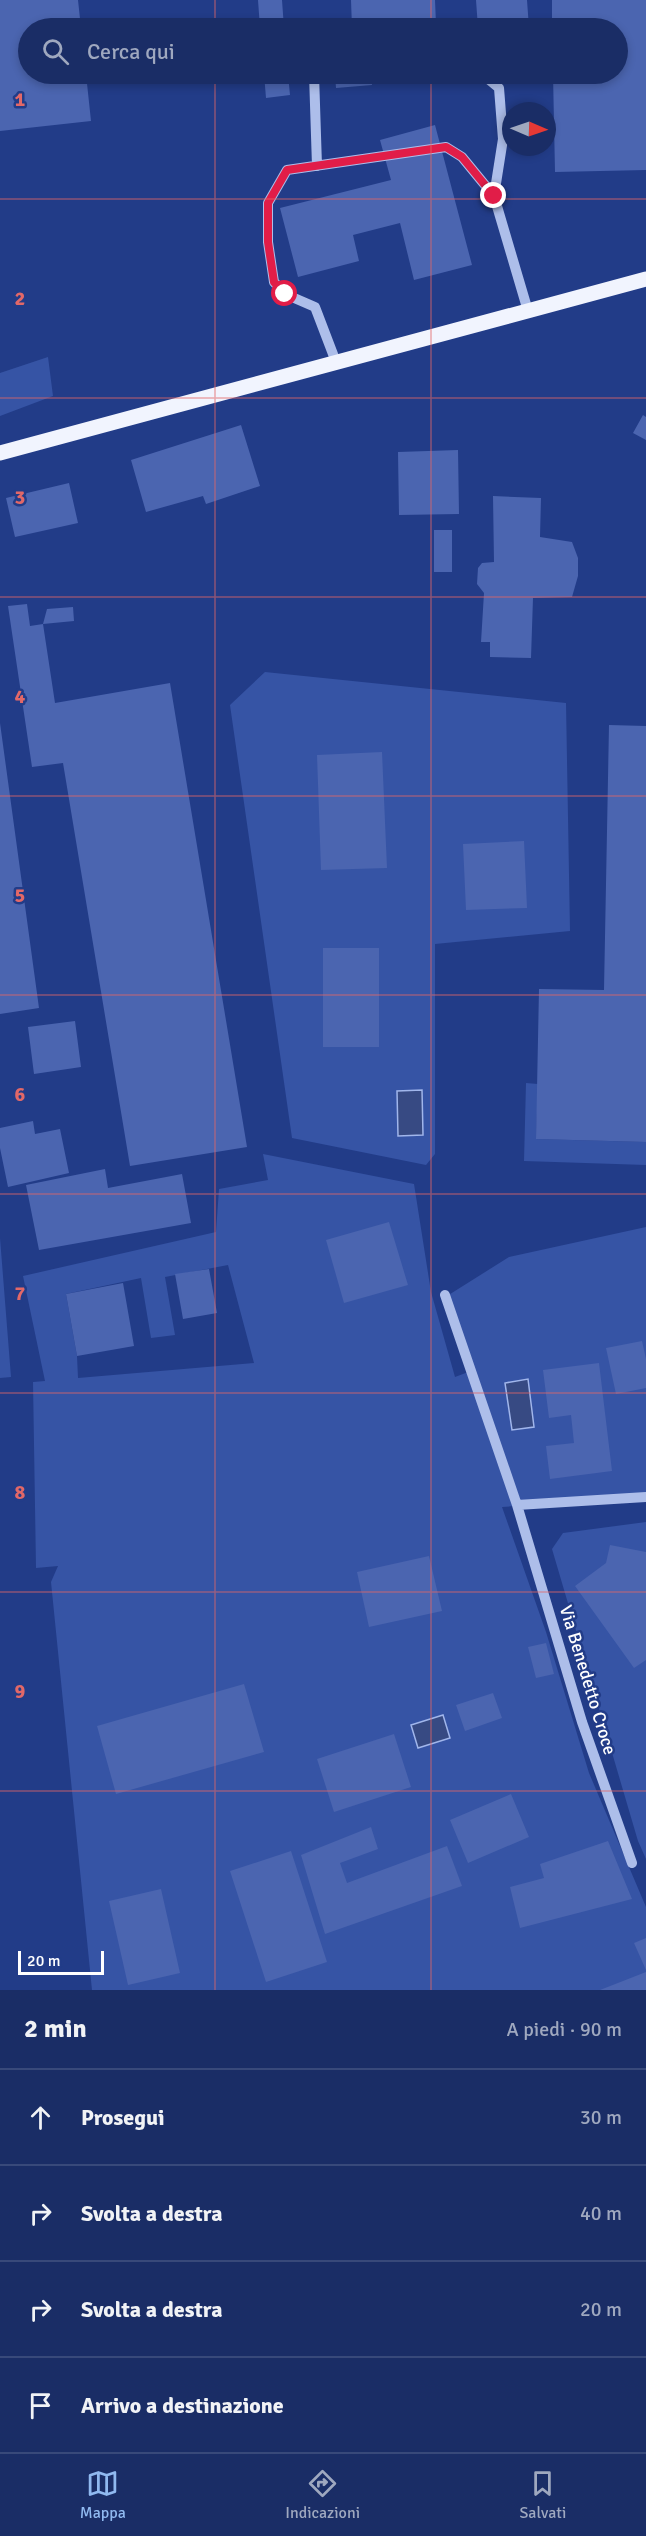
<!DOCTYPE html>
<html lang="it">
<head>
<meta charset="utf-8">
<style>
  :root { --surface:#1a2d66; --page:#23356c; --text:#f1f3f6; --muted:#9fa8bf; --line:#38497a; --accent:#90b9f0 }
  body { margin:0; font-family:Signika,sans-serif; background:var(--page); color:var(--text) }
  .compass { position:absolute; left:502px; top:102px; width:54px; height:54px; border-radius:50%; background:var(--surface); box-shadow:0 3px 9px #0003; rotate:92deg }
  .scale { position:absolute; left:18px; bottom:15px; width:86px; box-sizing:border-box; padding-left:6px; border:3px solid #fff; border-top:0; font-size:16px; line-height:21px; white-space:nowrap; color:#fff; -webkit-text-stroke:4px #223c88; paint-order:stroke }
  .stop { position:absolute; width:18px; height:18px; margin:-14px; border:4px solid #e11d48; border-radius:50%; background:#fff }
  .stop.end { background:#e11d48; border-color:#fff; box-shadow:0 2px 6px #0008 }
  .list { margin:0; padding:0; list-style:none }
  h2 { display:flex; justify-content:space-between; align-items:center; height:78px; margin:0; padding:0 24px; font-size:26px }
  h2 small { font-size:20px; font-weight:400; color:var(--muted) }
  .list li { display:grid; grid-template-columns:39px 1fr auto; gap:18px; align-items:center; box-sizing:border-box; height:96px; padding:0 24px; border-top:2px solid var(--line) }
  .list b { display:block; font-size:22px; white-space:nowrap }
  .list em { font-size:20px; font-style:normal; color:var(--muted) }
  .icon { flex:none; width:33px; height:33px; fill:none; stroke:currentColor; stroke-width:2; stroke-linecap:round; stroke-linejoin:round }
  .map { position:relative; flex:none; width:646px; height:1990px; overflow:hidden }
  .search { position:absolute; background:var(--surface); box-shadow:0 3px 9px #0003; left:18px; right:18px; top:18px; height:66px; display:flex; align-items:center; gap:15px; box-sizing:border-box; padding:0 21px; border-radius:33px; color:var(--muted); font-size:22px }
  .sheet { height:462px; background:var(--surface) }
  nav { display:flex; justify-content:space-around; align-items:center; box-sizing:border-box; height:84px; border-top:2px solid var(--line); background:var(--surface); font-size:16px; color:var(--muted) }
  nav a { display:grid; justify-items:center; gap:3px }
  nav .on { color:var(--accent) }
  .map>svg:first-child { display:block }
</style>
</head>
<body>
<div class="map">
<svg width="646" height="1990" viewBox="0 0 646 1990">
  <rect width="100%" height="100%" fill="#223c88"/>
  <path fill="#3654a5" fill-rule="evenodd" d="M 48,357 L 53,396 L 0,416 L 0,373 Z
    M 265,672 L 566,703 L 570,931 L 435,944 L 435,1154 L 426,1165 L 292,1138 L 230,705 Z
    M 526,1083 L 538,1084 L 536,1139 L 646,1142 L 646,1165 L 524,1161 Z
    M 263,1154 L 414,1184 L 431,1292 L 455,1377 L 471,1371 L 447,1296 L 509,1257 L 646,1227 L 646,1497 L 502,1507 L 546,1632 L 589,1773 L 646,1907 L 646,1990 L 92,1990 L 51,1582 L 58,1566 L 36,1568 L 33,1382 L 45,1381 L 23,1276 L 216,1232 L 219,1189 L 268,1180 ZM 228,1265 L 254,1363 L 78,1378 L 77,1356 L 66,1294 L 141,1278 L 151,1338 L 175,1335 L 165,1277 Z
    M 0,1238 L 11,1377 L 0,1378 Z
    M 646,1522 L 646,1859 L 638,1841 L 552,1549 L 563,1533 Z"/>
  <path fill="#374a83" stroke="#a1b6eb" stroke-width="1.5" d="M 422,1090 L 423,1135 L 398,1136 L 397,1091 Z
    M 528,1379 L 534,1427 L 512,1430 L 505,1383 Z
    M 443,1715 L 450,1738 L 418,1748 L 411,1725 Z"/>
  <path fill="#4b65b0" d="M 0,0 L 78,0 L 81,28 L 28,28 L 28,74 L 86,74 L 91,121 L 0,131 Z
    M 258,0 L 282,0 L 284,28 L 260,28 Z
    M 351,0 L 435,0 L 436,24 L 352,28 Z
    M 476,0 L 527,0 L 529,28 L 478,28 Z
    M 552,0 L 646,0 L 646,170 L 555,172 L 553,74 L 618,74 L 618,28 L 552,28 Z
    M 264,74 L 288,74 L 290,95 L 266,98 Z
    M 335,74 L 371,74 L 372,85 L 336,88 Z
    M 435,125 L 472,265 L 414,280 L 400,223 L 353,235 L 359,261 L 298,277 L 280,208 L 391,180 L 380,140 Z
    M 643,415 L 646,417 L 646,440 L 633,433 Z
    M 241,425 L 260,486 L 206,504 L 203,496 L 146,512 L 131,460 Z
    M 458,450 L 459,514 L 399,515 L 398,452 Z
    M 69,483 L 78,523 L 15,537 L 6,498 Z
    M 493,496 L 541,498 L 540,537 L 572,542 L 578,558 L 578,576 L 572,597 L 533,598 L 531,658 L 490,657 L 490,642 L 481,642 L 484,593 L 477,584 L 478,568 L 482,563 L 494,562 Z
    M 434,530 L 452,530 L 452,572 L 434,572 Z
    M 27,604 L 30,626 L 43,624 L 55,703 L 170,683 L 247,1147 L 130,1166 L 63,763 L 32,767 L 8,606 Z
    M 73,607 L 74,621 L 43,624 L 47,609 Z
    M 0,723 L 39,1008 L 0,1014 Z
    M 609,725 L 646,726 L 646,1142 L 536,1139 L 539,989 L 604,990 Z
    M 382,752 L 387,868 L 321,870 L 317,755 Z
    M 524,841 L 527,908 L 466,910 L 463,844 Z
    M 323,948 L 379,948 L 379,1047 L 323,1047 Z
    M 75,1021 L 81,1067 L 34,1074 L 28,1027 Z
    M 33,1121 L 35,1134 L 60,1129 L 69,1173 L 8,1187 L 0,1148 L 0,1128 Z
    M 105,1169 L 108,1188 L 182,1174 L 191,1223 L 39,1250 L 26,1185 Z
    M 389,1222 L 408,1285 L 344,1303 L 326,1240 Z
    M 209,1269 L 217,1313 L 183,1319 L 175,1274 Z
    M 123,1283 L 134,1346 L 77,1356 L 66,1294 Z
    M 642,1341 L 646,1359 L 646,1388 L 616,1394 L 606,1348 Z
    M 599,1363 L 612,1471 L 550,1479 L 546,1446 L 574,1443 L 571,1415 L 549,1418 L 543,1370 Z
    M 610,1545 L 646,1552 L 646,1660 L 634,1668 L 575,1586 L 606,1563 Z
    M 429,1556 L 442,1611 L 369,1627 L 357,1572 Z
    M 546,1643 L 554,1674 L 536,1678 L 528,1647 Z
    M 244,1684 L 264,1752 L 116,1794 L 97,1726 Z
    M 493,1693 L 502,1718 L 465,1731 L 456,1705 Z
    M 394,1734 L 411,1787 L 334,1812 L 317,1759 Z
    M 511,1794 L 529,1837 L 468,1863 L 450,1820 Z
    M 371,1827 L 378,1849 L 340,1863 L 347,1883 L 447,1846 L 462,1886 L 325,1934 L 301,1855 Z
    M 608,1841 L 632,1899 L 520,1928 L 510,1887 L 544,1878 L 540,1864 Z
    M 291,1851 L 327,1962 L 266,1982 L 230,1871 Z
    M 161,1889 L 180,1973 L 128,1985 L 109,1901 Z
    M 646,1938 L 646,1970 L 634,1943 Z
    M 646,1972 L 646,1990 L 600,1990 Z"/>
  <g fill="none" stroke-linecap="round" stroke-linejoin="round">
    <path stroke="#adbeea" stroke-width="10" d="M 314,74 L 317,166
      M 482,74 L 499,88 L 503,139 L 494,196 L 528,311
      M 336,362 L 315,307 L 285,294 L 274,282 L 268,242 L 268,203 L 287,170 L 446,147 L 462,157 L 494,196
      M 445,1295 L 517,1505 L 582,1722 L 632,1863
      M 517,1505 L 646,1497"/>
    <path stroke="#f1f4fe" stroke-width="15" d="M 0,453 L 646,279"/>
  </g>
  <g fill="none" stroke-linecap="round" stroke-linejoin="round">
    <path stroke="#e11d48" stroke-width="8" d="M 285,294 L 274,282 L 268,242 L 268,203 L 287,170 L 446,147 L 462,157 L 494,196"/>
  </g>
  <path fill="none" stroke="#e26868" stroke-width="1.5" stroke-opacity="0.55" d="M 215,0 L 215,28M 431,0 L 431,28M 215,74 L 215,1990M 431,74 L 431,1990M 0,199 L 646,199M 0,398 L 646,398M 0,597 L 646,597M 0,796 L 646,796M 0,995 L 646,995M 0,1194 L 646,1194M 0,1393 L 646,1393M 0,1592 L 646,1592M 0,1791 L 646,1791"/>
  <g text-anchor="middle" stroke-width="5" stroke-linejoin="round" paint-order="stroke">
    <g font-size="18" fill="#fff" stroke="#223c88">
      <text transform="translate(588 1680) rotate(73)" y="6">Via Benedetto Croce</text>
    </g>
  </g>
  <g font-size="20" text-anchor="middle" font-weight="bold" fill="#e26868" stroke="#223c88" stroke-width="5" stroke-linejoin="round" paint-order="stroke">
    <text x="20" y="106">1</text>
    <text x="20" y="305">2</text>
    <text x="20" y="504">3</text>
    <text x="20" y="703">4</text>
    <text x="20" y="902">5</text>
    <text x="20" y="1101">6</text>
    <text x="20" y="1300">7</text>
    <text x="20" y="1499">8</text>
    <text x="20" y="1698">9</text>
  </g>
</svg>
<svg class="compass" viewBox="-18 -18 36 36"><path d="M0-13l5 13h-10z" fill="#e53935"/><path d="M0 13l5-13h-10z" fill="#9fa8bf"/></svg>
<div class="scale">20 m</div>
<div class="stop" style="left:285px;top:294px"></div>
<div class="stop end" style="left:494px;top:196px"></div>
<div class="search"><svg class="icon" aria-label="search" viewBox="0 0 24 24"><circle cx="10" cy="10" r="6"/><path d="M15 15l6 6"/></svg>Cerca qui</div>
</div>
<section class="sheet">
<h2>2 min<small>A piedi · 90 m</small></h2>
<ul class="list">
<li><svg class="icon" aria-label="ahead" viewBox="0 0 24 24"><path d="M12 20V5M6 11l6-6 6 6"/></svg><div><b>Prosegui</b></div><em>30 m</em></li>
<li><svg class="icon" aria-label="right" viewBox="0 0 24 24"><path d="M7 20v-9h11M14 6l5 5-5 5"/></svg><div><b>Svolta a destra</b></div><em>40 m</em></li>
<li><svg class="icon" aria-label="right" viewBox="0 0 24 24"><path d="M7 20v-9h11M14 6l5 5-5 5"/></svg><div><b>Svolta a destra</b></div><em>20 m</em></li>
<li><svg class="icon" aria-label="arrive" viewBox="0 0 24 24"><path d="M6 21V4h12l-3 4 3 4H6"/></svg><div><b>Arrivo a destinazione</b></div></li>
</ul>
</section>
<nav>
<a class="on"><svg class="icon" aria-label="map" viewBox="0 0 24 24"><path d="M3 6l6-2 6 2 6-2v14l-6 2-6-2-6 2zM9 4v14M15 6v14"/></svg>Mappa</a>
<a><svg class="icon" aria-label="directions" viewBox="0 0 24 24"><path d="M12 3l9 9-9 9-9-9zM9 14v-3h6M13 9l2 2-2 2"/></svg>Indicazioni</a>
<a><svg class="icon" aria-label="saved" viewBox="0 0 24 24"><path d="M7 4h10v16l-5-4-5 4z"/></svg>Salvati</a>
</nav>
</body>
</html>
